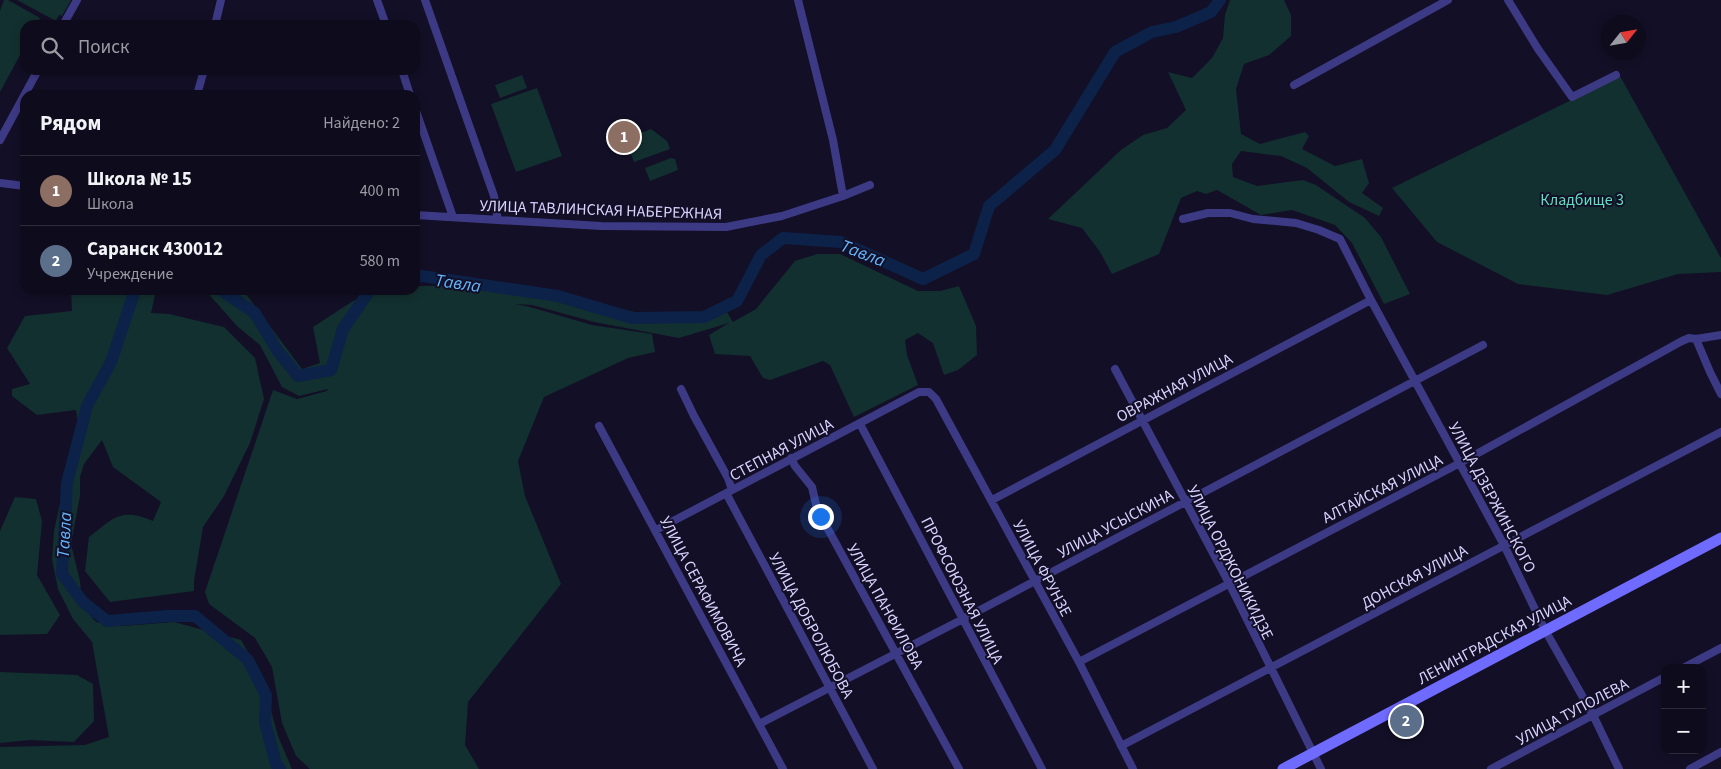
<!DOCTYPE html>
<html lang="ru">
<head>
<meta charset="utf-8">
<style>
  :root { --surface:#0e0b1c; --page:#1c1929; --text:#f1f3f6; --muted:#9b9ba3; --line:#2e2b3b; --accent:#0f766e }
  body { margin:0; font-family:"Source Sans 3",sans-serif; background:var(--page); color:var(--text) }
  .controls { position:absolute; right:15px; bottom:15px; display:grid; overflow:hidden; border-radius:10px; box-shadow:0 2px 8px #0003 }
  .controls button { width:45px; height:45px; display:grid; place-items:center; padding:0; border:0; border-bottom:1px solid var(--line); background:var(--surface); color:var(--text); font:25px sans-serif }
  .compass { position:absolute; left:1601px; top:15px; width:45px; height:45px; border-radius:50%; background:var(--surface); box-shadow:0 2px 8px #0003; rotate:59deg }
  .you { position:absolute; left:820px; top:516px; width:18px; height:18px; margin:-12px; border:4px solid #fff; border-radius:50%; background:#1a73e8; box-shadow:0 0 0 8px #1a73e833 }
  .badge { display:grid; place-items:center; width:32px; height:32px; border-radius:50%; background:var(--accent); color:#fff; font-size:16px; font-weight:700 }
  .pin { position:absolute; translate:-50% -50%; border:2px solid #fff; box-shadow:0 1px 5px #0006 }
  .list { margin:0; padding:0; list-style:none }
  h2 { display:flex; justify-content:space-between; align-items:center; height:65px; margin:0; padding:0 20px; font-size:21px }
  h2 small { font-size:16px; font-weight:400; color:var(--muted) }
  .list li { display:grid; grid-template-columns:32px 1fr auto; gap:15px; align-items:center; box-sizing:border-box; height:70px; padding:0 20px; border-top:1px solid var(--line) }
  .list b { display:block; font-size:19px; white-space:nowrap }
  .list p { margin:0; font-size:16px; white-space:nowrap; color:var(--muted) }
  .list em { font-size:16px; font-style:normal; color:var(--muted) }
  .icon { flex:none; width:28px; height:28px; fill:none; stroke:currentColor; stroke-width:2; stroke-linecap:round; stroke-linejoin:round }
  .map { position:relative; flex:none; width:1721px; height:769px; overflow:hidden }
  .search { position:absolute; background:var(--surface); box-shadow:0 2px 8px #0003; left:20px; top:20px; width:400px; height:55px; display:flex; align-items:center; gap:12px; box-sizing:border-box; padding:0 18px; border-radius:15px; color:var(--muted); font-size:19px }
  .panel { position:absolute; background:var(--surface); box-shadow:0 2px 8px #0003; left:20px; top:90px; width:400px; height:205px; border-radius:15px }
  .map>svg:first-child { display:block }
</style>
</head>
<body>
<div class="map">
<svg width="1721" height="769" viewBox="0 0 1721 769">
  <rect width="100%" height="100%" fill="#130f26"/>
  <path fill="#12302f" d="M 4,0 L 8,0 L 40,18 L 36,25 L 25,25 L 25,46 L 0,92 L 0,11 Z
    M 17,0 L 71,0 L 62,16 L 59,15 L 56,21 Z
    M 1230,0 L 1284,0 L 1291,15 L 1291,36 L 1269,55 L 1244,64 L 1236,89 L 1241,134 L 1260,144 L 1305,132 L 1309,136 L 1302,149 L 1335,166 L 1362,159 L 1369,183 L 1362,193 L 1383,208 L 1379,216 L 1349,202 L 1307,168 L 1281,156 L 1241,151 L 1232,164 L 1233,177 L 1257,186 L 1303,180 L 1316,185 L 1365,218 L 1381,237 L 1410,294 L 1384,304 L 1352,243 L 1335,225 L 1292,210 L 1261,215 L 1217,190 L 1206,194 L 1197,191 L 1181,198 L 1159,254 L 1112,274 L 1100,252 L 1082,228 L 1048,219 L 1121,150 L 1143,135 L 1167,128 L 1186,110 L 1168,72 L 1192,78 L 1212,58 L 1223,38 L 1225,15 Z
    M 522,75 L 527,88 L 500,98 L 495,85 Z
    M 1620,76 L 1721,258 L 1721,272 L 1678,274 L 1607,295 L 1518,284 L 1437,242 L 1392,188 Z
    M 537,88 L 562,156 L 516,172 L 491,104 Z
    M 651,129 L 667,141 L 670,149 L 634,162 L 625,139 Z
    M 671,158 L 675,159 L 678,170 L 650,181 L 645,168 Z
    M 817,254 L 840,254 L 918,291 L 940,291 L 959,286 L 976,326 L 977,355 L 958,370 L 944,375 L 933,343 L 918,333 L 905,340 L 907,355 L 918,385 L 854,417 L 830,365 L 823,361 L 770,380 L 763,378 L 750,356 L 715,354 L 709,335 L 729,323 L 679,338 L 594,322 L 532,305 L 515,304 L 530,307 L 592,325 L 652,334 L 655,352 L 628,358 L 544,397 L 518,461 L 525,496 L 561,584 L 468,702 L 465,745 L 479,769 L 310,769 L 296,756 L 282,723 L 272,667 L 255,638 L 209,604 L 205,592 L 273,390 L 297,399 L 327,391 L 328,389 L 299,396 L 282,387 L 260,345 L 237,326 L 205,290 L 243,290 L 302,369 L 320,363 L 313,327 L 353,301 L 382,290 L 415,290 L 415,286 L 521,285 L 639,313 L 673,323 L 722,304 L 733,322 L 756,309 L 795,261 Z
    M 71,290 L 156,290 L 151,313 L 169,314 L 224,327 L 255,358 L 264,399 L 250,443 L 224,496 L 203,527 L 194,581 L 194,591 L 110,602 L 85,571 L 89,537 C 114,518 120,507 153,521 L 161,502 L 113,467 L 102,440 L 84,464 L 80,477 L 80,496 L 71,544 L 80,581 L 82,606 L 96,622 L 123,626 L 174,622 L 241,640 L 261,674 L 278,736 L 292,769 L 0,769 L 0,747 L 85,745 L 109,737 L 92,642 L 73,619 L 58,589 L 52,559 L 54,531 L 72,447 L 81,446 L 76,410 L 37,415 L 12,396 L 12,389 L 30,384 L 7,348 L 25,316 L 72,311 Z
    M 15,497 L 36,499 L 42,521 L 37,575 L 60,615 L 47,634 L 0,635 L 0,531 Z
    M 0,672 L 77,675 L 93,684 L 94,721 L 74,742 L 30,740 L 0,743 Z"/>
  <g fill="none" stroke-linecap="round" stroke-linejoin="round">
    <path stroke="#0c2248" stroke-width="12" d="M 415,277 L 422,276 L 558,296 L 632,318 L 704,317 L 737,301 L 761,255 L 783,238 L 841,242 L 923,279 L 974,254 L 989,206 L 1055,150 L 1115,52 L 1152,32 L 1176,27 L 1211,12 L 1220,0
      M 135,290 L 111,362 L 87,406 L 67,483 L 62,574 L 83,602 L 107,621 L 167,616 L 195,616 L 248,660 L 266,695 L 265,722 L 276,764 L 280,769
      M 221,290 L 255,313 L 277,350 L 298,376 L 331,370 L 343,329 L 370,290"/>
    <path stroke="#3d3a85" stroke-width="8" d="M 377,0 L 386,25
      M 425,0 L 494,196 L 498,220
      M 798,0 L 833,140 L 843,196
      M 1508,0 L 1538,49 L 1572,97 L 1616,75
      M 63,25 L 77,0
      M 215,25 L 221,0
      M 402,70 L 410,95
      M 1294,85 L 1448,0
      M 197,95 L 204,70
      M 415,108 L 453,217
      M 0,140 L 38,70
      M 0,183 L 25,186
      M 415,215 L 601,226 L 726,227 L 782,216 L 843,196 L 870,185
      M 1183,219 L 1208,213 L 1230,213 L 1253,219 L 1296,223 L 1319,230 L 1340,239 L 1371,300 L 1504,545 L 1545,630 L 1593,715 L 1619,769
      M 1696,339 L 1710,372 L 1721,394
      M 1115,369 L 1229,583 L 1321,769
      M 681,389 L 694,416 L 728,478 L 732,490
      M 860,424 L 1042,769
      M 599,426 L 783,769
      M 791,458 L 795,466 L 812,487 L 817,509 L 959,769
      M 726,493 L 873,769
      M 992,500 L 1371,300
      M 656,530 L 919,392 L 929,392 L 936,399 L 1079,662 L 1133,769
      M 1079,662 L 1460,463 L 1682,341 L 1689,338 L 1696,339 L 1721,335
      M 1683,668 L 1721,648
      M 759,724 L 963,619 L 1483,345
      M 1121,746 L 1721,432
      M 1491,769 L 1665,677
      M 1690,769 L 1721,752"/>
    <path stroke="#6f6bff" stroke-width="11" d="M 1283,769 L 1721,538"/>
  </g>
  <g text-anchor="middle" stroke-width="4" stroke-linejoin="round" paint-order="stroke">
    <g font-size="16" fill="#5fe0c0" stroke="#130f26">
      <text x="1582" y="205">Кладбище 3</text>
    </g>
    <g font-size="16" fill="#d9d4ff" stroke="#130f26">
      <text transform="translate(601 209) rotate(2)" y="6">УЛИЦА ТАВЛИНСКАЯ НАБЕРЕЖНАЯ</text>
      <text transform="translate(1174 387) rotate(-28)" y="6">ОВРАЖНАЯ УЛИЦА</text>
      <text transform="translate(781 449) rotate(-28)" y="6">СТЕПНАЯ УЛИЦА</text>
      <text transform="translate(1382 488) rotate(-27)" y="6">АЛТАЙСКАЯ УЛИЦА</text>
      <text transform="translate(1493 497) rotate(62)" y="6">УЛИЦА ДЗЕРЖИНСКОГО</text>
      <text transform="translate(1115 523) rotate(-28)" y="6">УЛИЦА УСЫСКИНА</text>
      <text transform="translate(1231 562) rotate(63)" y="6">УЛИЦА ОРДЖОНИКИДЗЕ</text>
      <text transform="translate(1043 568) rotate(62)" y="6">УЛИЦА ФРУНЗЕ</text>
      <text transform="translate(1414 576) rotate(-28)" y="6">ДОНСКАЯ УЛИЦА</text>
      <text transform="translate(963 590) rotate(63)" y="6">ПРОФСОЮЗНАЯ УЛИЦА</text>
      <text transform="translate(704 591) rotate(62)" y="6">УЛИЦА СЕРАФИМОВИЧА</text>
      <text transform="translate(886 606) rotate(61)" y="6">УЛИЦА ПАНФИЛОВА</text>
      <text transform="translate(812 625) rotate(62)" y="6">УЛИЦА ДОБРОЛЮБОВА</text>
      <text transform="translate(1494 639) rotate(-28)" y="6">ЛЕНИНГРАДСКАЯ УЛИЦА</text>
      <text transform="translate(1572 711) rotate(-28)" y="6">УЛИЦА ТУПОЛЕВА</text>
    </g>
    <g font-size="18" font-style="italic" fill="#62b6ff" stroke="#130f26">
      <text transform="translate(863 253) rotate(21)" y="6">Тавла</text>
      <text transform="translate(458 283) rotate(8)" y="6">Тавла</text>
      <text transform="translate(64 535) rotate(-87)" y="6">Тавла</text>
    </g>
  </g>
</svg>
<div class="controls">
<button>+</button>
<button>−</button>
</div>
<svg class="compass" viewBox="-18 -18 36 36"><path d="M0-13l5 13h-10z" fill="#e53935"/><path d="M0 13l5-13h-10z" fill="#9b9ba3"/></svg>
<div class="you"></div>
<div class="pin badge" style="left:624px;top:137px;background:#8d6e63">1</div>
<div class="pin badge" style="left:1406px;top:721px;background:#5c6f8a">2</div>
<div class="search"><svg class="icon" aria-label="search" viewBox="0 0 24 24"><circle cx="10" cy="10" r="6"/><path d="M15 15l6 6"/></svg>Поиск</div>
<section class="panel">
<h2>Рядом<small>Найдено: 2</small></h2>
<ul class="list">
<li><span class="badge" style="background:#8d6e63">1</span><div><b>Школа № 15</b><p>Школа</p></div><em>400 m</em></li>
<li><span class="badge" style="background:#5c6f8a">2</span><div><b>Саранск 430012</b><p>Учреждение</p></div><em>580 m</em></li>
</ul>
</section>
</div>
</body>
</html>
